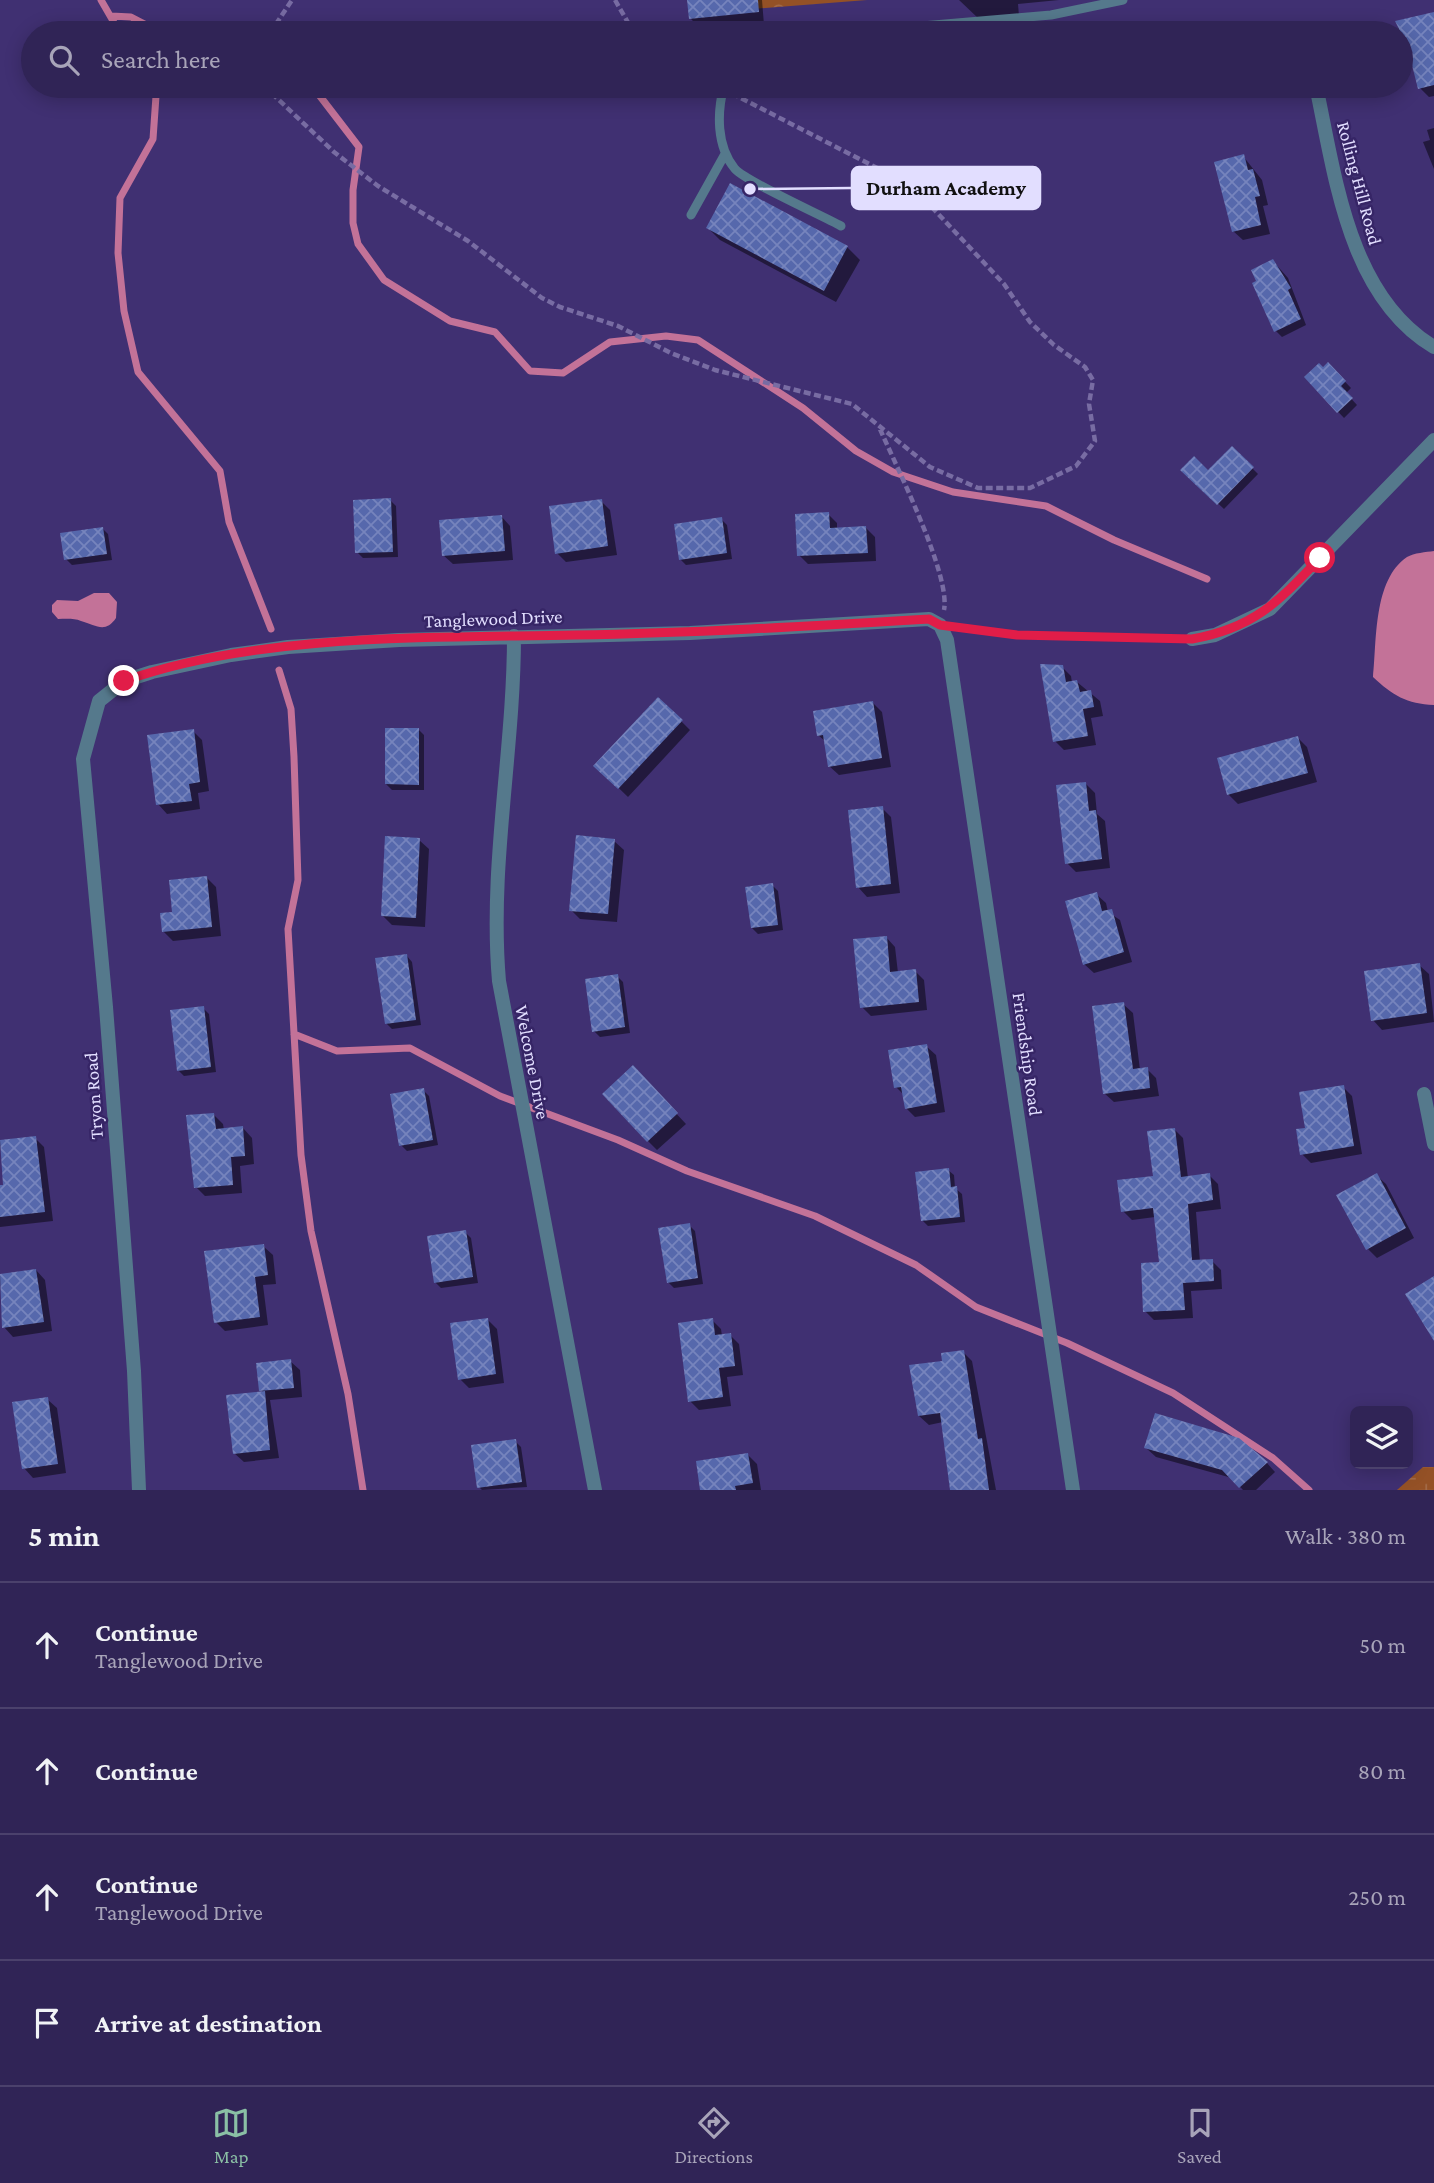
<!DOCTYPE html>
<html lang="en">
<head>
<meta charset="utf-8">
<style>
  :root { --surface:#302456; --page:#382c5c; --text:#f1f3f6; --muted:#a8a4b9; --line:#4b416c; --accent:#8abfa5 }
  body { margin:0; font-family:"Crimson Pro",serif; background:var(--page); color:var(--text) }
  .controls { position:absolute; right:21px; bottom:21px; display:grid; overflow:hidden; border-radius:10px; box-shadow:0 4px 18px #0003 }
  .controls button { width:63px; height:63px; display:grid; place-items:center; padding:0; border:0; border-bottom:2px solid var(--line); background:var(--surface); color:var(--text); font:35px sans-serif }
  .stop { position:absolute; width:21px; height:21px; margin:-16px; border:5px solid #e11d48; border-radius:50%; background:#fff }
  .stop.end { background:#e11d48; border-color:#fff; box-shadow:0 2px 7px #0008 }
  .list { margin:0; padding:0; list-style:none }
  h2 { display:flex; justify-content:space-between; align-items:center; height:91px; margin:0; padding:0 28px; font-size:30px }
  h2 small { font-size:23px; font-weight:400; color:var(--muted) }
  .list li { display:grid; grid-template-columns:46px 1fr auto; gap:21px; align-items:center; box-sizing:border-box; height:126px; padding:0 28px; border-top:2px solid var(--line) }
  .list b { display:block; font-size:26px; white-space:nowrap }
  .list p { margin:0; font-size:23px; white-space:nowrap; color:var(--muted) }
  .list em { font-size:23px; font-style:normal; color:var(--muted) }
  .icon { flex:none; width:38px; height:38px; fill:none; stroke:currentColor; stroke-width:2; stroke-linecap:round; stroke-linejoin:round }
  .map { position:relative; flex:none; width:1434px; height:1490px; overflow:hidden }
  .search { position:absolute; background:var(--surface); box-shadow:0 4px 18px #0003; left:21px; right:21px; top:21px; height:77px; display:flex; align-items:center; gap:18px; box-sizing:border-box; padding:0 24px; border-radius:38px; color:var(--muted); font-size:26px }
  .sheet { height:595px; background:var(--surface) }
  nav { display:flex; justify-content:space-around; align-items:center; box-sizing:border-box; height:98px; border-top:2px solid var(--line); background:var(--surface); font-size:19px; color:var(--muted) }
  nav a { display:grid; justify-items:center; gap:4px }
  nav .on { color:var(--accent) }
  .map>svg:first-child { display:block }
</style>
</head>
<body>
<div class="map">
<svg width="1434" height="1490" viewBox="0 0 1434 1490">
  <defs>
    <pattern id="wetland-marsh" width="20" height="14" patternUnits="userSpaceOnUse" patternTransform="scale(1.75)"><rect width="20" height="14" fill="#945126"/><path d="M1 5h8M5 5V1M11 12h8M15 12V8" fill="none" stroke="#a36a47"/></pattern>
    <pattern id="park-crowns" width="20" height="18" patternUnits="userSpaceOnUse" patternTransform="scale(1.75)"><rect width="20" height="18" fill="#945126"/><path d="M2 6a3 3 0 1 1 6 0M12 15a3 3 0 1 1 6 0" fill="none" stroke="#a36a47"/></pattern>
    <pattern id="building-cross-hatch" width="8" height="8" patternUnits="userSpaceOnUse" patternTransform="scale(1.75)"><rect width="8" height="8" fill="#5668ac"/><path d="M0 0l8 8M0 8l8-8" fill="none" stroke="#7684bd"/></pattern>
  </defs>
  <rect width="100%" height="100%" fill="#403072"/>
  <path fill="url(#wetland-marsh)" d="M 1423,1467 L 1434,1467 L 1434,1490 L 1397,1490 Z"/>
  <path fill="url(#park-crowns)" d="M 752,0 L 867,0 L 752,9 Z"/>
  <path fill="#c37298" d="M 1434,551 L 1434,705 C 1407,704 1392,695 1373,677 C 1377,641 1373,580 1407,557 C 1414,553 1426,552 1434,551 Z
    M 94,593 L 109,593 L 117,602 L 116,618 C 105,634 96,625 81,621 C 74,618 65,619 58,619 L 52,612 L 52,605 L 57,600 L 78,601 Z"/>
  <path fill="#0007" d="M 688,0 L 762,0 L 764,25 L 703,31 L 691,19 Z
    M 959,0 L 1059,0 L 1018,4 L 1019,16 L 979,19 Z
    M 1434,17 L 1434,96 L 1429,97 L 1420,88 L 1412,58 L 1404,49 L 1397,23 Z
    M 1434,128 L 1434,169 L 1423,142 L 1430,140 L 1427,130 Z
    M 1243,156 L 1262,180 L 1268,205 L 1263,206 L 1270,234 L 1243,240 L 1233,231 Z
    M 708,228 L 847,247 L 860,260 L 836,302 L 720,240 Z
    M 1273,261 L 1288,278 L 1306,325 L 1282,337 L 1276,331 Z
    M 1328,364 L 1351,388 L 1346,393 L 1357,405 L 1344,418 L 1306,378 Z
    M 1232,448 L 1258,474 L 1224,509 L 1182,470 L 1208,473 Z
    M 390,500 L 396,506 L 398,557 L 363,558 L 357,552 Z
    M 601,501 L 610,510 L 617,555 L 566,562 L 557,553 Z
    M 828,514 L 837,523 L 837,529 L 866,528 L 875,537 L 876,561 L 808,564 L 799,555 Z
    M 501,516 L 510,526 L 513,560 L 453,564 L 443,555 Z
    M 721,519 L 727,525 L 732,559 L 686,565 L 680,559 Z
    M 102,528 L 108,534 L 112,560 L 72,565 L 66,559 Z
    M 1062,667 L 1071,676 L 1072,683 L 1077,682 L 1100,701 L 1103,716 L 1091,718 L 1096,745 L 1064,750 L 1055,741 Z
    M 873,703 L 882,712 L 891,767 L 839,775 L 829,766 L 826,742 L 818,735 Z
    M 681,721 L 690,730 L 628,797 L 596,766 Z
    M 418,729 L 424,735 L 424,790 L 392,790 L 386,784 Z
    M 193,731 L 202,740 L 209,791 L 198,793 L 200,809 L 167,814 L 158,804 Z
    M 1298,738 L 1307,747 L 1317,782 L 1238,804 L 1228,794 Z
    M 1086,784 L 1095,793 L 1097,814 L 1105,821 L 1110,868 L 1076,872 L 1067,863 Z
    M 882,808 L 891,817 L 900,893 L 867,897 L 858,887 Z
    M 419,840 L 429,849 L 425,927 L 392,925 L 383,916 Z
    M 614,841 L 624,850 L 617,922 L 580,919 L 571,910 Z
    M 207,878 L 216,887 L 221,936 L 173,941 L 163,931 Z
    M 772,885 L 778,891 L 783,930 L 758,934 L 752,928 Z
    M 1096,894 L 1106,903 L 1108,912 L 1120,920 L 1132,962 L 1094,973 L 1084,964 Z
    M 886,937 L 895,947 L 898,973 L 915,971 L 924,980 L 927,1010 L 871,1016 L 862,1007 Z
    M 407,956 L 412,962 L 421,1025 L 392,1029 L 386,1023 Z
    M 1419,965 L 1429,974 L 1434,1022 L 1382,1030 L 1373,1020 Z
    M 617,976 L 623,982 L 630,1033 L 600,1037 L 594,1031 Z
    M 1123,1004 L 1133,1013 L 1140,1070 L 1147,1069 L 1156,1078 L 1159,1096 L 1114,1102 L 1104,1093 Z
    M 203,1008 L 209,1014 L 216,1072 L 184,1076 L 178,1070 Z
    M 926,1046 L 936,1055 L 945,1112 L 915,1117 L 906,1108 L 904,1095 L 896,1087 Z
    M 642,1077 L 686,1124 L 657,1150 L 648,1141 Z
    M 1343,1087 L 1352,1096 L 1362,1154 L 1311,1163 L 1302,1154 L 1307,1130 Z
    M 423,1090 L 429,1096 L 438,1145 L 407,1151 L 401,1145 Z
    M 214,1115 L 223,1124 L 224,1130 L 243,1128 L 252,1138 L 254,1164 L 240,1166 L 242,1193 L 205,1196 L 196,1187 Z
    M 1174,1129 L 1183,1138 L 1188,1178 L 1209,1175 L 1218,1184 L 1221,1209 L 1196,1212 L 1200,1262 L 1212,1261 L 1221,1270 L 1222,1289 L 1191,1291 L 1193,1318 L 1154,1320 L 1145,1311 L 1161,1263 L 1155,1217 L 1132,1220 L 1123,1211 L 1155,1177 Z
    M 35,1138 L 44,1147 L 53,1221 L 0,1227 L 0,1187 L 5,1187 L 0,1141 Z
    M 948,1170 L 954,1175 L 955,1188 L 962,1194 L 965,1222 L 928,1226 L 922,1220 Z
    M 1376,1175 L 1386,1184 L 1414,1238 L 1377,1258 L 1368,1249 Z
    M 689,1225 L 695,1231 L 703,1284 L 674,1288 L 668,1282 Z
    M 465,1232 L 471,1238 L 478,1283 L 441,1288 L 435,1282 Z
    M 263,1246 L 273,1255 L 276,1284 L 263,1285 L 268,1325 L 225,1331 L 216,1322 Z
    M 36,1270 L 45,1280 L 52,1331 L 13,1337 L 4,1327 L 0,1276 Z
    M 487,1319 L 497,1329 L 504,1383 L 469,1388 L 460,1379 Z
    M 712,1320 L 721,1329 L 722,1336 L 730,1335 L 739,1344 L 743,1375 L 727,1377 L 731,1406 L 699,1410 L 690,1401 Z
    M 963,1352 L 972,1361 L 996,1490 L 952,1490 L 943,1422 L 929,1425 L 919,1416 L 944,1362 Z
    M 290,1361 L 300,1370 L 302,1397 L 270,1400 L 279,1458 L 244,1462 L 234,1453 L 263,1393 L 261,1390 Z
    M 47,1399 L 57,1408 L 66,1473 L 33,1478 L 24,1468 Z
    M 515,1441 L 521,1447 L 527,1487 L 482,1490 L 479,1487 Z
    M 1146,1448 L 1267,1463 L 1275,1472 L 1256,1490 L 1243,1490 L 1232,1478 L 1156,1457 Z
    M 748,1455 L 757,1464 L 761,1490 L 702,1490 Z"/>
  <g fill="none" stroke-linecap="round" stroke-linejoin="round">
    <path stroke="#c37298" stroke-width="7" d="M 101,0 L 120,33
      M 111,16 L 131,17 L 162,33
      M 150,86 L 156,96 L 153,139 L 120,198 L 118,253 L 124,311 L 138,372 L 220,471 L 229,522 L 271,629
      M 304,86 L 316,91 L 359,147 L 353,190 L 353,223 L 358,244 L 384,280 L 450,321 L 495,332 L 530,371 L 563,373 L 610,342 L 666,336 L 698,340 L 803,408 L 856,451 L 893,472 L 953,492 L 1046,506 L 1114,540 L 1207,579
      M 279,670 L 291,709 L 294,757 L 298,880 L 288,929 L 301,1155 L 311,1231 L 348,1394 L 363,1490
      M 294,1034 L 337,1051 L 410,1048 L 500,1096 L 618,1140 L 687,1171 L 815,1216 L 916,1265 L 976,1307 L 1067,1343 L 1173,1393 L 1273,1458 L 1309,1490"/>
  </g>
  <path fill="url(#building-cross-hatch)" d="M 687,0 L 758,0 L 759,12 L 689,19 Z
    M 1434,12 L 1434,85 L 1418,89 L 1408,49 L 1402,50 L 1401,33 L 1395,21 Z
    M 1244,154 L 1248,170 L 1253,169 L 1260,196 L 1255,197 L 1261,225 L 1232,232 L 1214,162 Z
    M 730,183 L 848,246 L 824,291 L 706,228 Z
    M 1273,259 L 1291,288 L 1288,290 L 1301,319 L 1274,332 L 1252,283 L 1256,281 L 1251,270 Z
    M 1328,362 L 1346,381 L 1341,386 L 1353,398 L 1337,413 L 1304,377 L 1319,363 L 1323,367 Z
    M 1232,446 L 1254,467 L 1217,505 L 1180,470 L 1194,456 L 1208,470 Z
    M 391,498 L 393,552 L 355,553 L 353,500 Z
    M 602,499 L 608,546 L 555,554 L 549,506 Z
    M 829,512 L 830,528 L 866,526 L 868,553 L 797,556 L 795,514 Z
    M 502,515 L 505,551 L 442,556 L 439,520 Z
    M 722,517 L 727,553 L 679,560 L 674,524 Z
    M 103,527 L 107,554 L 64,560 L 60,533 Z
    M 1040,664 L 1063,665 L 1066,682 L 1077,680 L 1080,692 L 1091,690 L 1094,707 L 1083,709 L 1088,736 L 1053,742 Z
    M 658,697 L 683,720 L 618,789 L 593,766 Z
    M 873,701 L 882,758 L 828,767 L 823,735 L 817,736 L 813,711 Z
    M 385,728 L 419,728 L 419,785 L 385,784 Z
    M 194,729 L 200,782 L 189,784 L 192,801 L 156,805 L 147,735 Z
    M 1298,736 L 1308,773 L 1227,795 L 1217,758 Z
    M 1086,782 L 1089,811 L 1096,810 L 1102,859 L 1065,864 L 1056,785 Z
    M 883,806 L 891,884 L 856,888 L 848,810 Z
    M 576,835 L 615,839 L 608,914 L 569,911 Z
    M 385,836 L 420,838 L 416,918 L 381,916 Z
    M 207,876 L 212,927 L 162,932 L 160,913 L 172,912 L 169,880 Z
    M 773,883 L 778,925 L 751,928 L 745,887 Z
    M 1097,892 L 1102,911 L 1112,909 L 1124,952 L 1083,965 L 1065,901 Z
    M 887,936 L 890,972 L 916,969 L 919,1002 L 860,1008 L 853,939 Z
    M 407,954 L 416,1020 L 385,1024 L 375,958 Z
    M 1420,963 L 1427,1013 L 1371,1021 L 1364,971 Z
    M 618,974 L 625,1027 L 592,1032 L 585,979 Z
    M 1124,1002 L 1133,1069 L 1148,1067 L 1150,1088 L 1103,1094 L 1092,1006 Z
    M 204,1006 L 211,1067 L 177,1071 L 170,1010 Z
    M 927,1044 L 937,1103 L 905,1109 L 901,1087 L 894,1088 L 888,1050 Z
    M 633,1065 L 678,1113 L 647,1142 L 602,1094 Z
    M 1344,1085 L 1354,1146 L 1300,1155 L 1296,1129 L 1305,1128 L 1299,1092 Z
    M 424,1088 L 433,1140 L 399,1146 L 390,1094 Z
    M 214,1113 L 216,1129 L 243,1126 L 245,1156 L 231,1157 L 233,1185 L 194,1188 L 186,1115 Z
    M 1175,1128 L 1181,1177 L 1210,1173 L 1213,1200 L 1188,1204 L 1192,1260 L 1213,1259 L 1214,1281 L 1183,1283 L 1185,1310 L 1143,1312 L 1141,1263 L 1159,1262 L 1153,1208 L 1121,1212 L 1117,1180 L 1153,1176 L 1147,1131 Z
    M 36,1136 L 45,1212 L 0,1217 L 0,1185 L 3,1185 L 0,1140 Z
    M 949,1168 L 951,1187 L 957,1186 L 960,1217 L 921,1221 L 915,1172 Z
    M 1377,1173 L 1406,1228 L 1366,1250 L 1336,1195 Z
    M 690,1223 L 698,1278 L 667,1283 L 658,1228 Z
    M 466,1230 L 473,1277 L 434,1283 L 427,1236 Z
    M 264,1244 L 268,1275 L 255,1277 L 260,1317 L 214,1323 L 204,1251 Z
    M 36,1269 L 44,1322 L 2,1328 L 0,1274 Z
    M 1434,1276 L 1434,1341 L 1405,1294 Z
    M 488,1318 L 496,1374 L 458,1380 L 450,1323 Z
    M 713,1318 L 715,1335 L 731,1333 L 735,1366 L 719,1368 L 723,1397 L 688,1402 L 678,1323 Z
    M 964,1350 L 978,1439 L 982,1438 L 989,1490 L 950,1490 L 940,1413 L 918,1416 L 909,1365 L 942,1361 L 941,1353 Z
    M 291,1359 L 294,1388 L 259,1391 L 256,1363 Z
    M 265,1391 L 270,1450 L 233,1454 L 226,1395 Z
    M 48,1397 L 58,1464 L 22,1469 L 12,1402 Z
    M 1155,1413 L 1239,1438 L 1268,1462 L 1239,1488 L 1222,1470 L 1144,1448 Z
    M 516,1439 L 522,1482 L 477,1488 L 471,1445 Z
    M 748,1453 L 753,1483 L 735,1486 L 736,1490 L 700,1490 L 696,1461 Z"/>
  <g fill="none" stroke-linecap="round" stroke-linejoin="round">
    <path stroke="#786ca3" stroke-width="4.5" stroke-dasharray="7 3.5" stroke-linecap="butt" d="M 615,0 L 634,33
      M 270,33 L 292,0
      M 264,86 L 334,152 L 378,186 L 468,241 L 542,298 L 560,307 L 618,326 L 671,353 L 715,370 L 852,404 L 930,467 L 978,488 L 1030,488 L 1076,466 L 1095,441 L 1089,404 L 1093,380 L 1085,367 L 1054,345 L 1030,322 L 1004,284 L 912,186 L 737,96
      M 880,429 C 896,466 951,575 944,610
      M 959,627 L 1017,635 L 1177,639"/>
    <path stroke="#55798c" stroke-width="9" d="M 840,33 L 1051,15 L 1123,0
      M 724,86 C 717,112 716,146 735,169 C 747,182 821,215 841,226
      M 691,215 L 725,154"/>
    <path stroke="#55798c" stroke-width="14" d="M 1316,86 C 1335,174 1348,296 1434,347
      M 514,636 C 514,751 489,866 499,981 L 595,1490
      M 1192,639 L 1215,635 L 1270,609 L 1434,440
      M 1424,1094 L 1434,1144
      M 139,1490 L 134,1371 L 106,1007 L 83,759 L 99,701 L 124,681 L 152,672 L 231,655 L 288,647 L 399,640 L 690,633 L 929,619 L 940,625 L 947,640 L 1073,1490"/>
  </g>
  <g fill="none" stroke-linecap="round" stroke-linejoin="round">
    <path stroke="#e11d48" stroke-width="9" d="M 124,681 C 258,633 434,638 575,635 C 694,633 811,626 929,619 L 940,625 L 1017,635 L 1192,639 C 1254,628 1278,602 1320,558"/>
  </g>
  <g text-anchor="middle" stroke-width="5" stroke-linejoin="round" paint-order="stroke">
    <g font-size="19" fill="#e2deff" stroke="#362566">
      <text transform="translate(1360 183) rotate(75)" y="7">Rolling Hill Road</text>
      <text transform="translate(493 618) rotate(-2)" y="7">Tanglewood Drive</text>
      <text transform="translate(1028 1054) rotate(82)" y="7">Friendship Road</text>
      <text transform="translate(533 1062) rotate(79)" y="7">Welcome Drive</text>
      <text transform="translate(93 1096) rotate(-94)" y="7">Tryon Road</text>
    </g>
  </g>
  <path fill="none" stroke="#e2deff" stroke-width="2.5" d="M750 189L852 188"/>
  <circle fill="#e2deff" stroke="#362566" stroke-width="2.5" cx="750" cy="189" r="7"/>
  <rect fill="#e2deff" stroke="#e2deff" stroke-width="2.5" x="852" y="167" width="188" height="42" rx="7"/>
  <g font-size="21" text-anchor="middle" font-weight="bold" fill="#111">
    <text x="946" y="195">Durham Academy</text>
  </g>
</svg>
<div class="controls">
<button><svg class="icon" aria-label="layers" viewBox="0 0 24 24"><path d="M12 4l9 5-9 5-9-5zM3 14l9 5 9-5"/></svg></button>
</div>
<div class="stop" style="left:1320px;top:558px"></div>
<div class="stop end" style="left:124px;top:681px"></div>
<div class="search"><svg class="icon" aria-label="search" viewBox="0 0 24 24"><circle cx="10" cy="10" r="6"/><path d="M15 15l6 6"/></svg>Search here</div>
</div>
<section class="sheet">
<h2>5 min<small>Walk · 380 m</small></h2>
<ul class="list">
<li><svg class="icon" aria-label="ahead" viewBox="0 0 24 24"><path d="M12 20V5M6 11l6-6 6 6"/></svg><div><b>Continue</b><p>Tanglewood Drive</p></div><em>50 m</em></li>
<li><svg class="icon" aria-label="ahead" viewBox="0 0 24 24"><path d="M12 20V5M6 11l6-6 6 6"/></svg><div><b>Continue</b></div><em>80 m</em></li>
<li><svg class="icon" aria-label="ahead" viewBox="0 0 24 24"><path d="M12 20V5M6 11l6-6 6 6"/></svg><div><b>Continue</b><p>Tanglewood Drive</p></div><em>250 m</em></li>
<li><svg class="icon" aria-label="arrive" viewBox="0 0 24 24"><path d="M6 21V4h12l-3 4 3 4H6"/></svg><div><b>Arrive at destination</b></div></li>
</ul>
</section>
<nav>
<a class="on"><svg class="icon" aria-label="map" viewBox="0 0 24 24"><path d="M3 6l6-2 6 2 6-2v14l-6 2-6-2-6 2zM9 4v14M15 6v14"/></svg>Map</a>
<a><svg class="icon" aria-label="directions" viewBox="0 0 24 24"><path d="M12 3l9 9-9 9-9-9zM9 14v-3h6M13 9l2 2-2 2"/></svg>Directions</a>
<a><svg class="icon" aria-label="saved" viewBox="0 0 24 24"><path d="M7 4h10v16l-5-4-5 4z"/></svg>Saved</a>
</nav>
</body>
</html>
